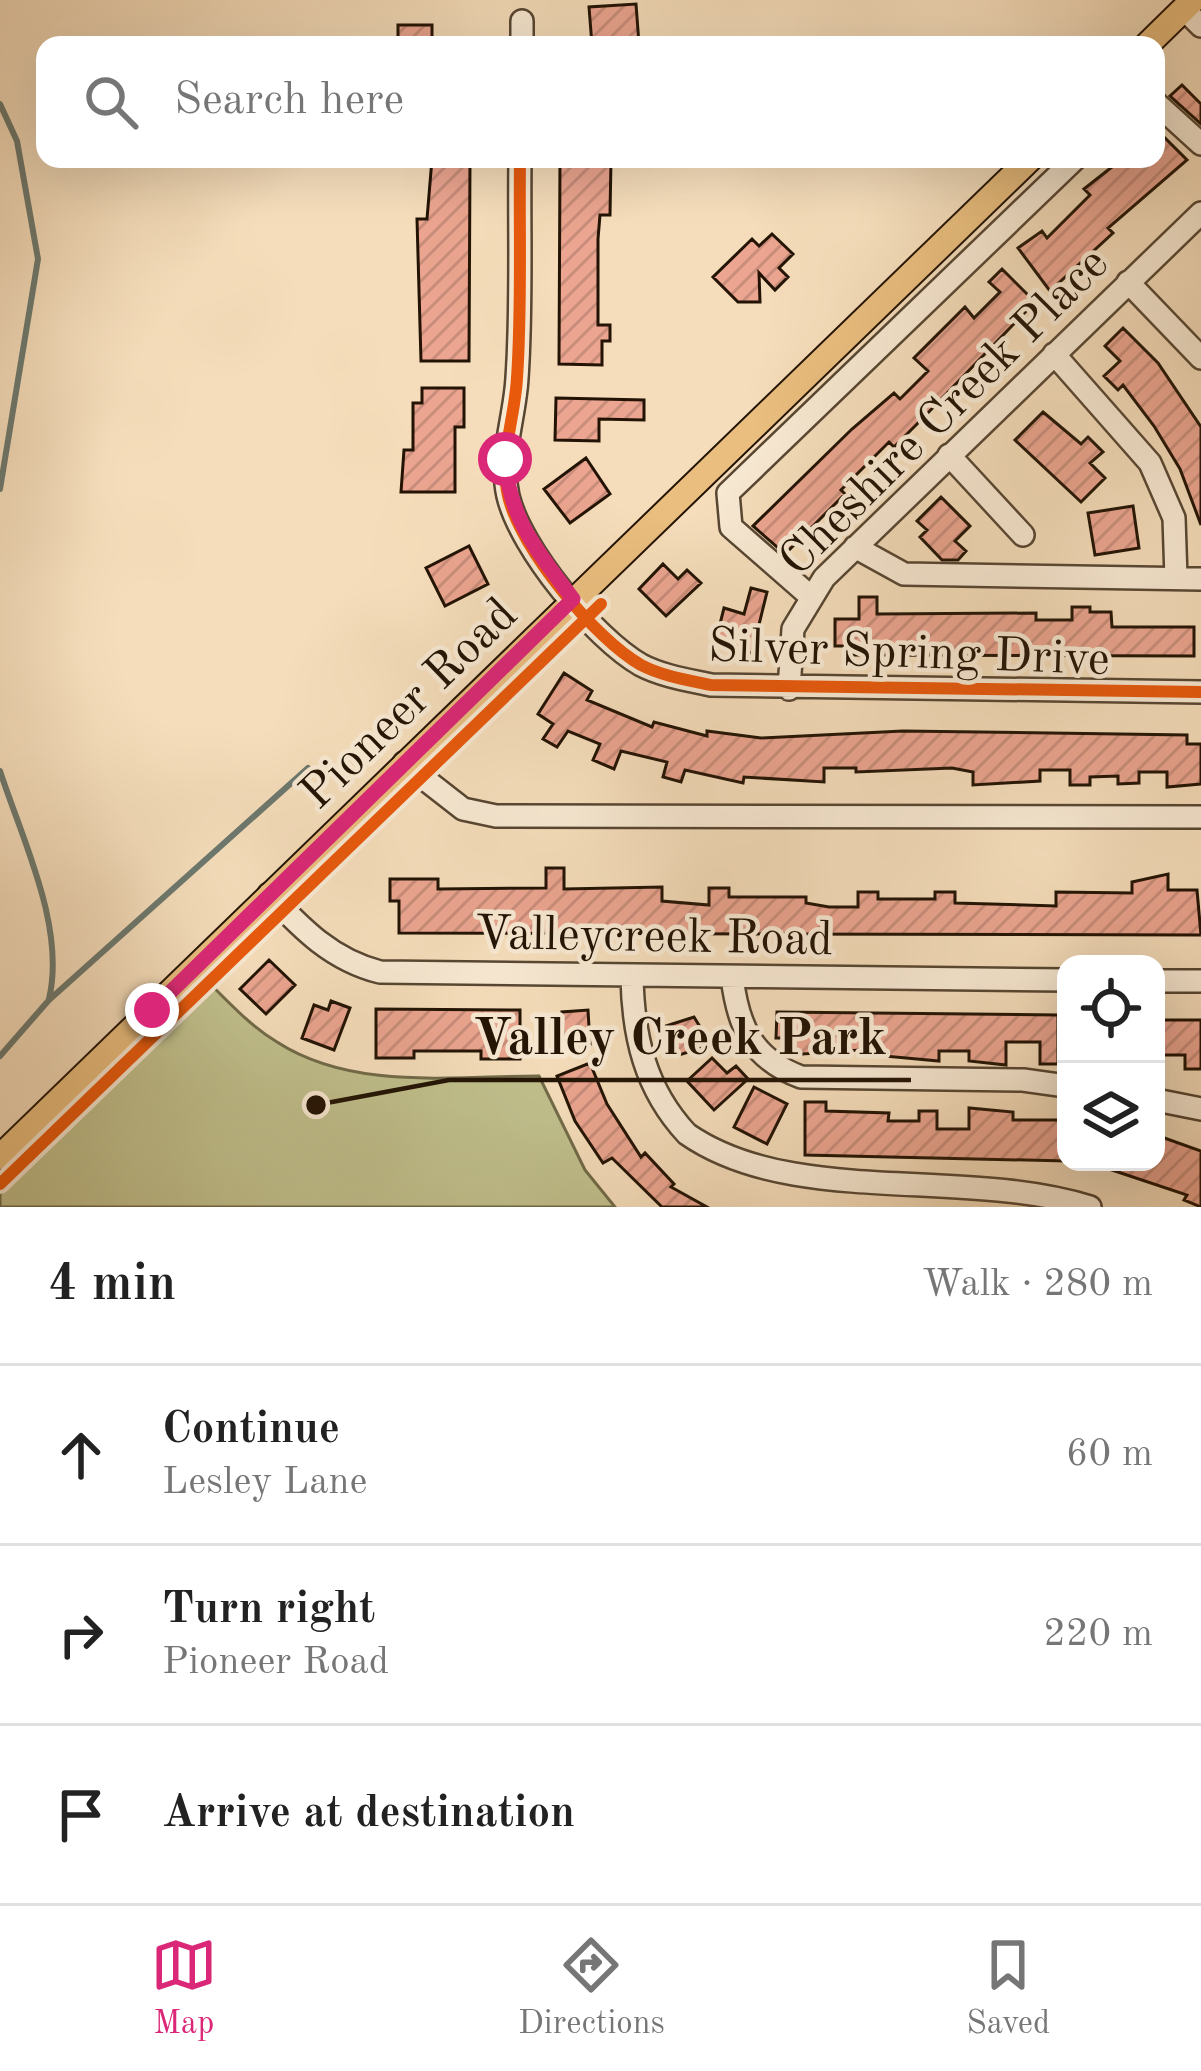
<!DOCTYPE html>
<html lang="en">
<head>
<meta charset="utf-8">
<style>
  :root { --surface:#fff; --page:#f2f2f2; --text:#222; --muted:#767676; --line:#e0e0e0; --accent:#db2777 }
  body { margin:0; font-family:"Old Standard TT",serif; background:var(--page); color:var(--text) }
  .controls { position:absolute; right:36px; bottom:36px; display:grid; overflow:hidden; border-radius:24px; box-shadow:0 12px 48px #0002 }
  .controls button { width:108px; height:108px; display:grid; place-items:center; padding:0; border:0; border-bottom:3px solid var(--line); background:var(--surface); color:var(--text); font:60px sans-serif }
  .stop { position:absolute; width:36px; height:36px; margin:-27px; border:9px solid #db2777; border-radius:50%; background:#fff }
  .stop.end { background:#db2777; border-color:#fff; box-shadow:0 3px 12px #0008 }
  .list { margin:0; padding:0; list-style:none }
  h2 { display:flex; justify-content:space-between; align-items:center; height:156px; margin:0; padding:0 48px; font-size:51px }
  h2 small { font-size:39px; font-weight:400; color:var(--muted) }
  .list li { display:grid; grid-template-columns:78px 1fr auto; gap:36px; align-items:center; box-sizing:border-box; height:180px; padding:0 48px; border-top:3px solid var(--line) }
  .list b { display:block; font-size:45px; white-space:nowrap }
  .list p { margin:0; font-size:39px; white-space:nowrap; color:var(--muted) }
  .list em { font-size:39px; font-style:normal; color:var(--muted) }
  .icon { flex:none; width:66px; height:66px; fill:none; stroke:currentColor; stroke-width:2; stroke-linecap:round; stroke-linejoin:round }
  .map { position:relative; flex:none; width:1201px; height:1207px; overflow:hidden }
  .search { position:absolute; background:var(--surface); box-shadow:0 12px 48px #0002; left:36px; right:36px; top:36px; height:132px; display:flex; align-items:center; gap:30px; box-sizing:border-box; padding:0 42px; border-radius:24px; color:var(--muted); font-size:45px }
  .sheet { height:696px; background:var(--surface) }
  nav { display:flex; justify-content:space-around; align-items:center; box-sizing:border-box; height:168px; border-top:3px solid var(--line); background:var(--surface); font-size:33px; color:var(--muted) }
  nav a { display:grid; justify-items:center; gap:6px }
  nav .on { color:var(--accent) }
  .map>svg:first-child { display:block }
</style>
</head>
<body>
<div class="map">
<svg width="1201" height="1207" viewBox="0 0 1201 1207">
  <defs>
    <pattern id="building-hatch" width="6" height="6" patternUnits="userSpaceOnUse" patternTransform="scale(3)"><rect width="6" height="6" fill="#eba590"/><path d="M-1 1l2-2M0 6l6-6M5 7l2-2" fill="none" stroke="#c98d7b"/></pattern>
  </defs>
  <rect width="100%" height="100%" fill="#f5ddbb"/>
  <filter id="stains"><feTurbulence type="fractalNoise" baseFrequency=".00167" numOctaves="4"/><feColorMatrix values="0 0 0 0 .2 0 0 0 0 .09 0 0 0 0 .02 0 0 0 .5 -.17"/></filter>
  <radialGradient id="worn" r=".72"><stop offset=".6" stop-color="#630" stop-opacity="0"/><stop offset="1" stop-color="#630" stop-opacity=".3"/></radialGradient>
  <path fill="#c0c08d" stroke="#716a48" stroke-width="3" d="M 208,982 C 230,1003 250,1026 277,1042 C 353,1091 453,1076 539,1076 L 585,1170 L 615,1207 L 0,1207 L 0,1183 Z"/>
  <g fill="none" stroke-linecap="round" stroke-linejoin="round">
    <path stroke="#6c786e" stroke-width="6" d="M 0,104 L 17,141 L 38,259 L 0,489
      M 0,771 C 22,839 66,927 49,999
      M 0,1056 L 49,1000 L 308,768"/>
  </g>
  <path fill="url(#building-hatch)" stroke="#221304" stroke-width="3" d="M 636,4 L 639,44 L 592,45 L 589,7 Z
    M 398,25 L 432,25 L 432,45 L 398,45 Z
    M 1182,85 L 1201,104 L 1201,124 L 1170,96 Z
    M 1156,129 L 1187,160 L 1108,228 L 1113,233 L 1050,291 L 1018,248 L 1042,231 L 1047,238 L 1090,195 L 1084,189 L 1122,159 L 1156,159 Z
    M 432,159 L 470,159 L 469,361 L 421,361 L 417,219 L 427,219 Z
    M 560,159 L 611,159 L 610,215 L 600,215 L 598,239 L 598,325 L 610,325 L 610,341 L 602,341 L 602,365 L 559,364 Z
    M 772,234 L 793,254 L 779,268 L 788,277 L 775,290 L 759,273 L 760,302 L 738,302 L 713,277 L 752,239 L 759,246 Z
    M 1002,269 L 1035,302 L 921,420 L 894,447 L 889,442 L 841,490 L 845,494 L 785,554 L 753,526 L 852,429 L 894,393 L 900,399 L 928,371 L 914,358 L 965,307 L 974,318 L 1000,292 L 989,282 Z
    M 1123,328 L 1158,363 L 1201,427 L 1201,525 L 1180,469 L 1154,426 L 1123,385 L 1118,390 L 1104,376 L 1120,361 L 1105,346 Z
    M 422,388 L 464,388 L 464,427 L 455,427 L 455,492 L 401,492 L 404,450 L 413,450 L 413,403 L 422,403 Z
    M 556,398 L 644,400 L 644,420 L 599,419 L 599,441 L 555,440 Z
    M 1043,412 L 1081,444 L 1088,437 L 1103,452 L 1090,463 L 1105,478 L 1081,502 L 1015,440 Z
    M 586,458 L 610,494 L 570,523 L 544,489 Z
    M 941,497 L 970,526 L 955,541 L 966,551 L 958,560 L 942,560 L 920,537 L 927,530 L 917,521 Z
    M 1133,506 L 1139,548 L 1095,555 L 1088,513 Z
    M 469,546 L 488,584 L 445,606 L 426,568 Z
    M 663,564 L 678,579 L 687,570 L 701,583 L 666,616 L 639,589 Z
    M 751,588 L 767,592 L 752,653 L 715,644 L 724,608 L 744,614 Z
    M 859,597 L 877,597 L 877,614 L 1036,613 L 1036,620 L 1072,620 L 1072,607 L 1090,607 L 1090,612 L 1111,612 L 1112,627 L 1194,627 L 1194,656 L 853,655 L 853,646 L 835,646 L 835,619 L 859,619 Z
    M 564,673 L 592,691 L 587,700 L 652,727 L 654,722 L 707,736 L 707,731 L 761,738 L 903,731 L 1187,735 L 1187,744 L 1201,744 L 1201,784 L 1167,787 L 1167,772 L 1139,772 L 1139,783 L 1118,784 L 1118,776 L 1090,777 L 1090,785 L 1070,785 L 1070,770 L 1040,770 L 1040,781 L 973,785 L 973,772 L 952,768 L 856,772 L 856,768 L 824,768 L 824,782 L 744,777 L 743,783 L 685,770 L 681,782 L 663,777 L 667,762 L 621,751 L 614,769 L 593,760 L 600,744 L 568,731 L 557,747 L 543,739 L 553,724 L 538,714 Z
    M 546,868 L 564,868 L 564,889 L 662,887 L 662,901 L 709,905 L 709,888 L 729,888 L 729,897 L 806,897 L 806,903 L 829,907 L 858,907 L 858,892 L 878,892 L 878,899 L 935,899 L 935,892 L 955,892 L 955,903 L 1056,906 L 1056,892 L 1132,893 L 1132,882 L 1168,874 L 1168,890 L 1197,890 L 1201,935 L 399,933 L 399,901 L 390,901 L 390,879 L 438,879 L 438,889 L 546,888 Z
    M 269,960 L 295,985 L 266,1014 L 240,989 Z
    M 331,1001 L 350,1008 L 334,1050 L 302,1038 L 314,1005 L 328,1010 Z
    M 376,1009 L 520,1010 L 520,1059 L 481,1059 L 481,1051 L 414,1051 L 414,1058 L 376,1058 Z
    M 588,1010 L 590,1044 L 564,1046 L 562,1012 Z
    M 777,1012 L 1058,1015 L 1058,1064 L 1040,1064 L 1040,1042 L 1006,1042 L 1006,1065 L 969,1061 L 969,1051 L 939,1051 L 939,1061 L 873,1055 L 873,1049 L 789,1055 L 786,1038 L 776,1038 Z
    M 694,1017 L 711,1045 L 676,1056 L 666,1026 Z
    M 1162,1020 L 1201,1020 L 1201,1069 L 1185,1069 L 1185,1055 L 1162,1055 Z
    M 712,1058 L 727,1073 L 736,1066 L 748,1079 L 714,1110 L 687,1081 Z
    M 590,1063 L 607,1104 L 641,1157 L 645,1153 L 674,1184 L 671,1187 L 707,1207 L 662,1207 L 612,1158 L 603,1163 L 575,1121 L 557,1076 Z
    M 754,1087 L 787,1104 L 767,1144 L 734,1127 Z
    M 805,1102 L 826,1102 L 826,1111 L 889,1113 L 888,1121 L 919,1121 L 919,1111 L 937,1111 L 937,1129 L 969,1129 L 969,1108 L 1013,1112 L 1013,1120 L 1066,1120 L 1066,1161 L 805,1155 Z
    M 1156,1135 L 1201,1151 L 1201,1207 L 1184,1200 L 1187,1195 L 1097,1165 L 1156,1162 Z"/>
  <g fill="none" stroke-linecap="round" stroke-linejoin="round">
    <defs>
      <path id="minor" d="M 1184,9 L 1201,26
        M 522,45 L 522,21
        M 1156,103 L 1201,144
        M 520,159 C 519,232 522,306 517,378 C 515,417 499,457 508,496 C 520,548 595,639 641,665 C 662,676 688,680 711,685 L 1201,692
        M 1128,282 L 1201,358
        M 1054,354 L 1150,463 L 1174,518 L 1176,578
        M 949,455 L 1023,535
        M 855,547 L 904,574 L 1201,579
        M 810,596 L 731,527 L 728,493 L 1075,159
        M 789,689 L 793,629 L 824,578 L 1201,213
        M 404,763 L 463,809 L 496,816 L 1201,817
        M 269,894 C 302,929 332,960 380,972 L 1066,980
        M 632,976 C 633,1036 645,1089 687,1134 C 792,1207 961,1167 1090,1207
        M 732,977 C 738,1026 752,1059 801,1077 L 1023,1080 L 1066,1086
        M 1156,981 L 1201,981
        M 1156,1100 L 1201,1109"/>
      <path id="major" d="M 1147,45 L 1193,0
        M 0,1157 L 1030,159"/>
    </defs>
    <use href="#minor" stroke="#574632" stroke-width="26"/>
    <use href="#major" stroke="#221304" stroke-width="28"/>
    <use href="#minor" stroke="#f8e9d3" stroke-width="21"/>
    <use href="#major" stroke="#eabe7e" stroke-width="24"/>
    <defs>
      <path id="cycleway" d="M 520,159 C 519,232 522,306 517,378 C 515,417 499,457 508,496 C 520,548 595,639 641,665 C 662,676 688,680 711,685 L 1201,692
        M 0,1184 L 601,604"/>
    </defs>
    <use href="#cycleway" stroke="#f8e9d3" stroke-width="20"/>
    <use href="#cycleway" stroke="#e8590c" stroke-width="12"/>
  </g>
  <g fill="none" stroke-linecap="round" stroke-linejoin="round">
    <path stroke="#db2777" stroke-width="15" d="M 152,1010 L 573,599 C 538,552 509,519 505,459"/>
  </g>
  <g text-anchor="middle" stroke-width="9" stroke-linejoin="round" paint-order="stroke">
    <g font-size="48" fill="#221304" stroke="#f8e9d3">
      <text transform="translate(942 410) rotate(-45)" y="17">Cheshire Creek Place</text>
      <text transform="translate(909 650) rotate(2)" y="17">Silver Spring Drive</text>
      <text transform="translate(407 702) rotate(-44)" y="17">Pioneer Road</text>
      <text transform="translate(654 934) rotate(1)" y="17">Valleycreek Road</text>
    </g>
  </g>
  <path fill="none" stroke="#221304" stroke-width="4.5" d="M316 1105L449 1080H911"/>
  <circle fill="#221304" stroke="#f8e9d3" stroke-width="4.5" cx="316" cy="1105" r="12"/>
  <g font-size="51" text-anchor="middle" font-weight="bold" fill="#221304" stroke="#f8e9d3" stroke-width="9" stroke-linejoin="round" paint-order="stroke">
    <text x="680" y="1054">Valley Creek Park</text>
  </g>
  <rect width="100%" height="100%" filter="url(#stains)"/>
  <rect width="100%" height="100%" fill="url(#worn)"/>
</svg>
<div class="controls">
<button><svg class="icon" aria-label="locate" viewBox="0 0 24 24"><circle cx="12" cy="12" r="6"/><path d="M12 2v4M12 18v4M2 12h4M18 12h4"/></svg></button>
<button><svg class="icon" aria-label="layers" viewBox="0 0 24 24"><path d="M12 4l9 5-9 5-9-5zM3 14l9 5 9-5"/></svg></button>
</div>
<div class="stop" style="left:505px;top:459px"></div>
<div class="stop end" style="left:152px;top:1010px"></div>
<div class="search"><svg class="icon" aria-label="search" viewBox="0 0 24 24"><circle cx="10" cy="10" r="6"/><path d="M15 15l6 6"/></svg>Search here</div>
</div>
<section class="sheet">
<h2>4 min<small>Walk · 280 m</small></h2>
<ul class="list">
<li><svg class="icon" aria-label="ahead" viewBox="0 0 24 24"><path d="M12 20V5M6 11l6-6 6 6"/></svg><div><b>Continue</b><p>Lesley Lane</p></div><em>60 m</em></li>
<li><svg class="icon" aria-label="right" viewBox="0 0 24 24"><path d="M7 20v-9h11M14 6l5 5-5 5"/></svg><div><b>Turn right</b><p>Pioneer Road</p></div><em>220 m</em></li>
<li><svg class="icon" aria-label="arrive" viewBox="0 0 24 24"><path d="M6 21V4h12l-3 4 3 4H6"/></svg><div><b>Arrive at destination</b></div></li>
</ul>
</section>
<nav>
<a class="on"><svg class="icon" aria-label="map" viewBox="0 0 24 24"><path d="M3 6l6-2 6 2 6-2v14l-6 2-6-2-6 2zM9 4v14M15 6v14"/></svg>Map</a>
<a><svg class="icon" aria-label="directions" viewBox="0 0 24 24"><path d="M12 3l9 9-9 9-9-9zM9 14v-3h6M13 9l2 2-2 2"/></svg>Directions</a>
<a><svg class="icon" aria-label="saved" viewBox="0 0 24 24"><path d="M7 4h10v16l-5-4-5 4z"/></svg>Saved</a>
</nav>
</body>
</html>
